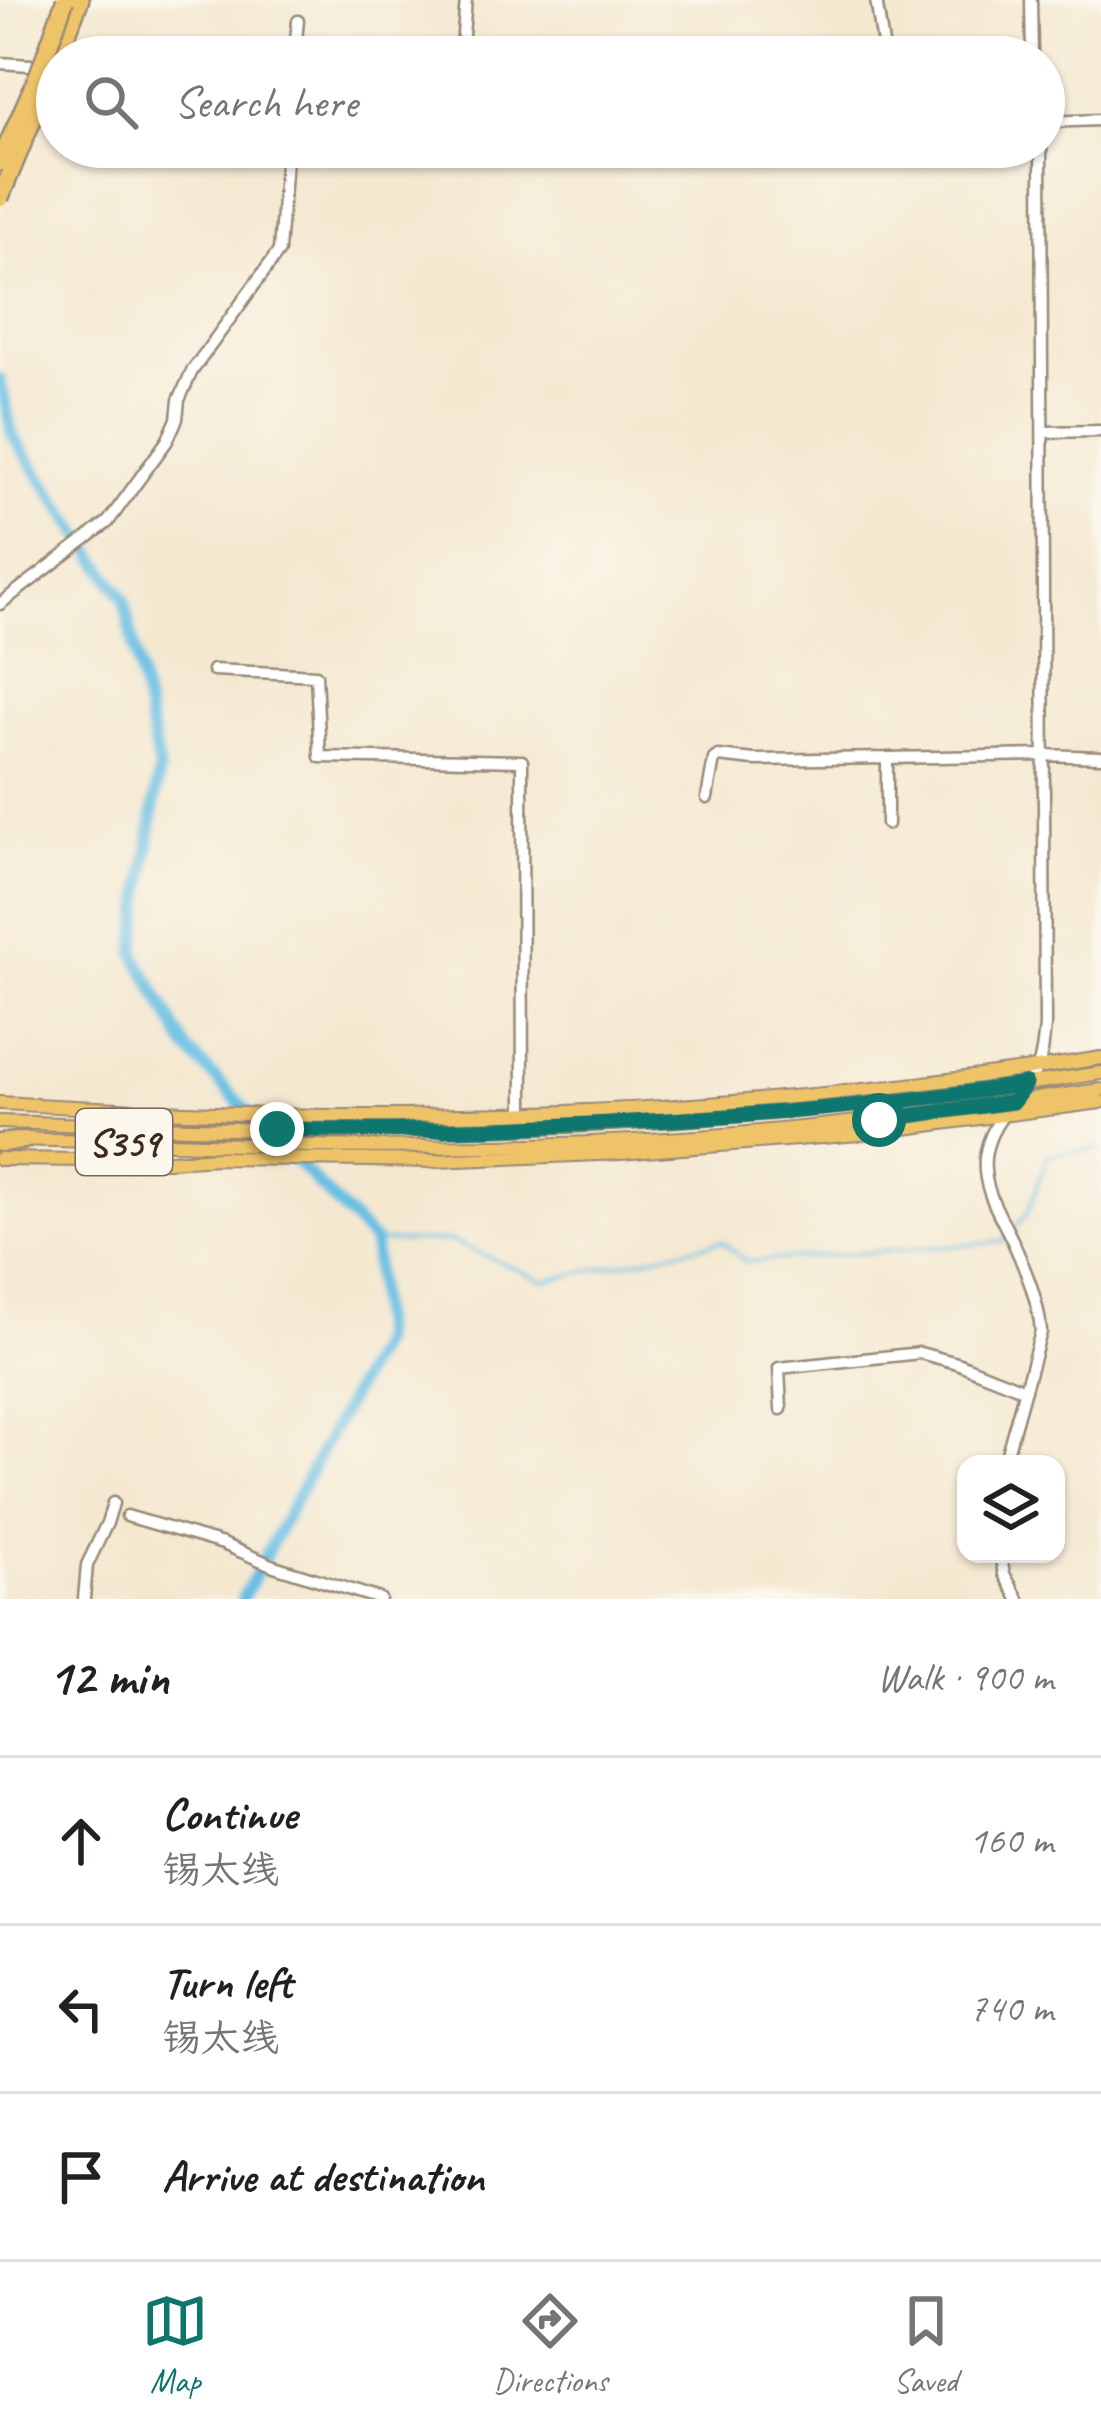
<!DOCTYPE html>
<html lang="en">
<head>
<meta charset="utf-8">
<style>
  :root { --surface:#fff; --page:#f2f2f2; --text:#202124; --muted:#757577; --line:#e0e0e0; --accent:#0f766e }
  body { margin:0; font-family:Caveat,"LXGW WenKai TC",sans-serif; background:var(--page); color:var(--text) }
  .controls { position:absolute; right:36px; bottom:36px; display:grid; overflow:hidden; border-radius:24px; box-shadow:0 3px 9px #0004 }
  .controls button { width:108px; height:108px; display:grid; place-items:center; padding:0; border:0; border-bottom:3px solid var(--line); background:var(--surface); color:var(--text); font:60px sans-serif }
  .stop { position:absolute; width:36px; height:36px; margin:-27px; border:9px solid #0f766e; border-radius:50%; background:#fff }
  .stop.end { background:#0f766e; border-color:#fff; box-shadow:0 3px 12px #0008 }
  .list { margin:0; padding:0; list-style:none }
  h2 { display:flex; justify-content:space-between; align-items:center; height:156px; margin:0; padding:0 48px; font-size:51px }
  h2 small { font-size:39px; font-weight:400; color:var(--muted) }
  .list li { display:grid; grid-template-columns:78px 1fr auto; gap:36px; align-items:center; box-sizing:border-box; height:168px; padding:0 48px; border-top:3px solid var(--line) }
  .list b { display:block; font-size:45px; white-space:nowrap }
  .list p { margin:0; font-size:39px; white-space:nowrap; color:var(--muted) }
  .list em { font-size:39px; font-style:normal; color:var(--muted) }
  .icon { flex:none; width:66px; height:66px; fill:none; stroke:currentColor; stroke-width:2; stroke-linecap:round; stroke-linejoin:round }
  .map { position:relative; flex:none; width:1101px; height:1599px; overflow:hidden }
  .search { position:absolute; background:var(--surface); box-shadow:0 3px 9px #0004; left:36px; right:36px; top:36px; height:132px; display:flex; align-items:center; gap:30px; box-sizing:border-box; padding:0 42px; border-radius:66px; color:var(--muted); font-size:45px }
  .sheet { height:660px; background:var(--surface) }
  nav { display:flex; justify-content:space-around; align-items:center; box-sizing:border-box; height:168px; border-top:3px solid var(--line); background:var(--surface); font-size:33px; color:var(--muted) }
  nav a { display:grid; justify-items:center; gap:6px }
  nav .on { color:var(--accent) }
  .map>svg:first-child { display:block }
</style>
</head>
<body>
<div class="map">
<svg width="1101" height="1599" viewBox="0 0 1101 1599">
  <rect width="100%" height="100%" fill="#fbf7ec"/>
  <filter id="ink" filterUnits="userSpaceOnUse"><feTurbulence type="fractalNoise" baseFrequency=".00833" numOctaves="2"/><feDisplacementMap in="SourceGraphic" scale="24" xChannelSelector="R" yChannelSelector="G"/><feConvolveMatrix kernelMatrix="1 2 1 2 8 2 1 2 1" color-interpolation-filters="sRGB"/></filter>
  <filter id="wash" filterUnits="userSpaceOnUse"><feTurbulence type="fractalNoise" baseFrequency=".004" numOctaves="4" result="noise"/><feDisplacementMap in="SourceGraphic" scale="48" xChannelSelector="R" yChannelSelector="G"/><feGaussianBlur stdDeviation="2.7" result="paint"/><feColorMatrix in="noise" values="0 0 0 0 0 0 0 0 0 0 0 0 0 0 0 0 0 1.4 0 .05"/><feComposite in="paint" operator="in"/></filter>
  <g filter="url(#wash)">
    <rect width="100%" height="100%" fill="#f4e8d0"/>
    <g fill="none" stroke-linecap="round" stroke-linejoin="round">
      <path stroke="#67bfe4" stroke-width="3" d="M 1014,1229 L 1028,1212 L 1048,1155 L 1101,1149
        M 374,1242 L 451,1241 L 544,1281 L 722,1241 L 746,1262 L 1003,1242 L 1008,1236"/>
      <path stroke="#67bfe4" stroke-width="12" d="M 0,379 L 13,436 L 124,599 L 159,769 L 135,954 L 187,1049 L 374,1242 L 380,1341 L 242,1599"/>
    </g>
  </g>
  <g filter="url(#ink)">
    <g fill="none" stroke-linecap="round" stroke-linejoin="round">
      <defs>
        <path id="minor" d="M 876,0 L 885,57
          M 1031,0 L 1032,57
          M 294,57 L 298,21
          M 461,57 L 466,0
          M 0,63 L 45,66
          M 1044,122 L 1101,120
          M 1043,432 L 1101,431
          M 0,604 L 108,522 L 167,441 L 177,419 L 179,400 L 192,371 L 279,251 L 287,147
          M 213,670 L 316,675 L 320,757 L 522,761 L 523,1113
          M 887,758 L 1043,755 L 1101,757
          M 707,798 L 714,759 L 718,756 L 754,760 L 887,758 L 887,824
          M 781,1409 L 779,1368 L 920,1353 L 957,1363 L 1025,1390
          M 1004,1464 L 1041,1332 C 1039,1302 1026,1271 1014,1244 C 1001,1216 982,1190 985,1158 C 989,1120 1019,1102 1036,1071 C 1043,1058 1043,1041 1045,1026 L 1041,147
          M 127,1516 L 223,1544 L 274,1566 L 380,1599
          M 1000,1554 L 1004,1574 L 1018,1599
          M 84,1599 L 87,1565 L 107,1523 L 113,1503"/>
        <path id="major" d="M 0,1103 C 134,1110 267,1117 401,1116 C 635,1114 870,1096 1101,1058
          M 0,1122 C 134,1126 268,1132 401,1130 C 636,1129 869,1109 1101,1073
          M 19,1139 C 235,1145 451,1153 666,1139 C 812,1130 957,1110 1101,1090
          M 0,1159 L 170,1161 L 219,1158 L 436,1161 L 620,1153 L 860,1134 L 1101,1102"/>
        <path id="highway" d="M 58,57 L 80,0
          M 0,1143 L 25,1140"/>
      </defs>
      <use href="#minor" stroke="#988977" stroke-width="15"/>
      <use href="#major" stroke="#988977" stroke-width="16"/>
      <use href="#highway" stroke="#988977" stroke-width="21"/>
      <use href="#minor" stroke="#fff" stroke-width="10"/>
      <use href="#major" stroke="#efc469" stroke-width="12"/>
      <use href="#highway" stroke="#efc469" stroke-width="16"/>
      <defs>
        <path id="highway-bridge" d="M 0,162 L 38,75 L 65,0
          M 0,198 L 57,61"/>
      </defs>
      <use href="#highway-bridge" stroke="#988977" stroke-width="21" stroke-linecap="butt"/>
      <use href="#highway-bridge" stroke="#efc469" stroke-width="16"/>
    </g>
  </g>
  <g fill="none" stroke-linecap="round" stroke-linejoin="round" filter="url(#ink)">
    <path stroke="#0f766e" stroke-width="15" d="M 277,1129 C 374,1132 472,1130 570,1125 C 722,1119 875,1107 1026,1084 L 1013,1102 L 879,1120"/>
  </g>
  <g text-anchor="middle" stroke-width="12" stroke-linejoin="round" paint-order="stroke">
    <rect fill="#fbf7ec" stroke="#75685c" stroke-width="3" x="76" y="1109" width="96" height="66" rx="9"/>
    <g font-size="39" font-weight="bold" fill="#3b2a1e">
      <text x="124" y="1156">S359</text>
    </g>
  </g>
</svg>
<div class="controls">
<button><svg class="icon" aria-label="layers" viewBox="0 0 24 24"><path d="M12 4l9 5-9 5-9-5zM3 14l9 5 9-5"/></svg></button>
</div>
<div class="stop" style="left:879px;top:1120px"></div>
<div class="stop end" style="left:277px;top:1129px"></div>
<div class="search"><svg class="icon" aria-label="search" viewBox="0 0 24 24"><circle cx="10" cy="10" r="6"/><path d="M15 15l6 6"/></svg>Search here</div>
</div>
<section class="sheet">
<h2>12 min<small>Walk · 900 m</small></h2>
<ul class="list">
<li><svg class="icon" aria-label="ahead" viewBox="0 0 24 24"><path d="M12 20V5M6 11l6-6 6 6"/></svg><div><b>Continue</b><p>锡太线</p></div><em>160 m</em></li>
<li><svg class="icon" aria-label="left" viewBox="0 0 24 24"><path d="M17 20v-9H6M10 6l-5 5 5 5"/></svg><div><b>Turn left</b><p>锡太线</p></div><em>740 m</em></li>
<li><svg class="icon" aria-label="arrive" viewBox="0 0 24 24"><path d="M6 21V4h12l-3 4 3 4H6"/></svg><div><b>Arrive at destination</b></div></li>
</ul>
</section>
<nav>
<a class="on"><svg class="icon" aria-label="map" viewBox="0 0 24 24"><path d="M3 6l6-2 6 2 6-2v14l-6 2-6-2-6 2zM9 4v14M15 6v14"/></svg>Map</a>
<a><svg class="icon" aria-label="directions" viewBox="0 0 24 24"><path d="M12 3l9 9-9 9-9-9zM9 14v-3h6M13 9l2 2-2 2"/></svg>Directions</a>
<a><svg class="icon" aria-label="saved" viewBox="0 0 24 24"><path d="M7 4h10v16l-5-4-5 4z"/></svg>Saved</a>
</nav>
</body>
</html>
